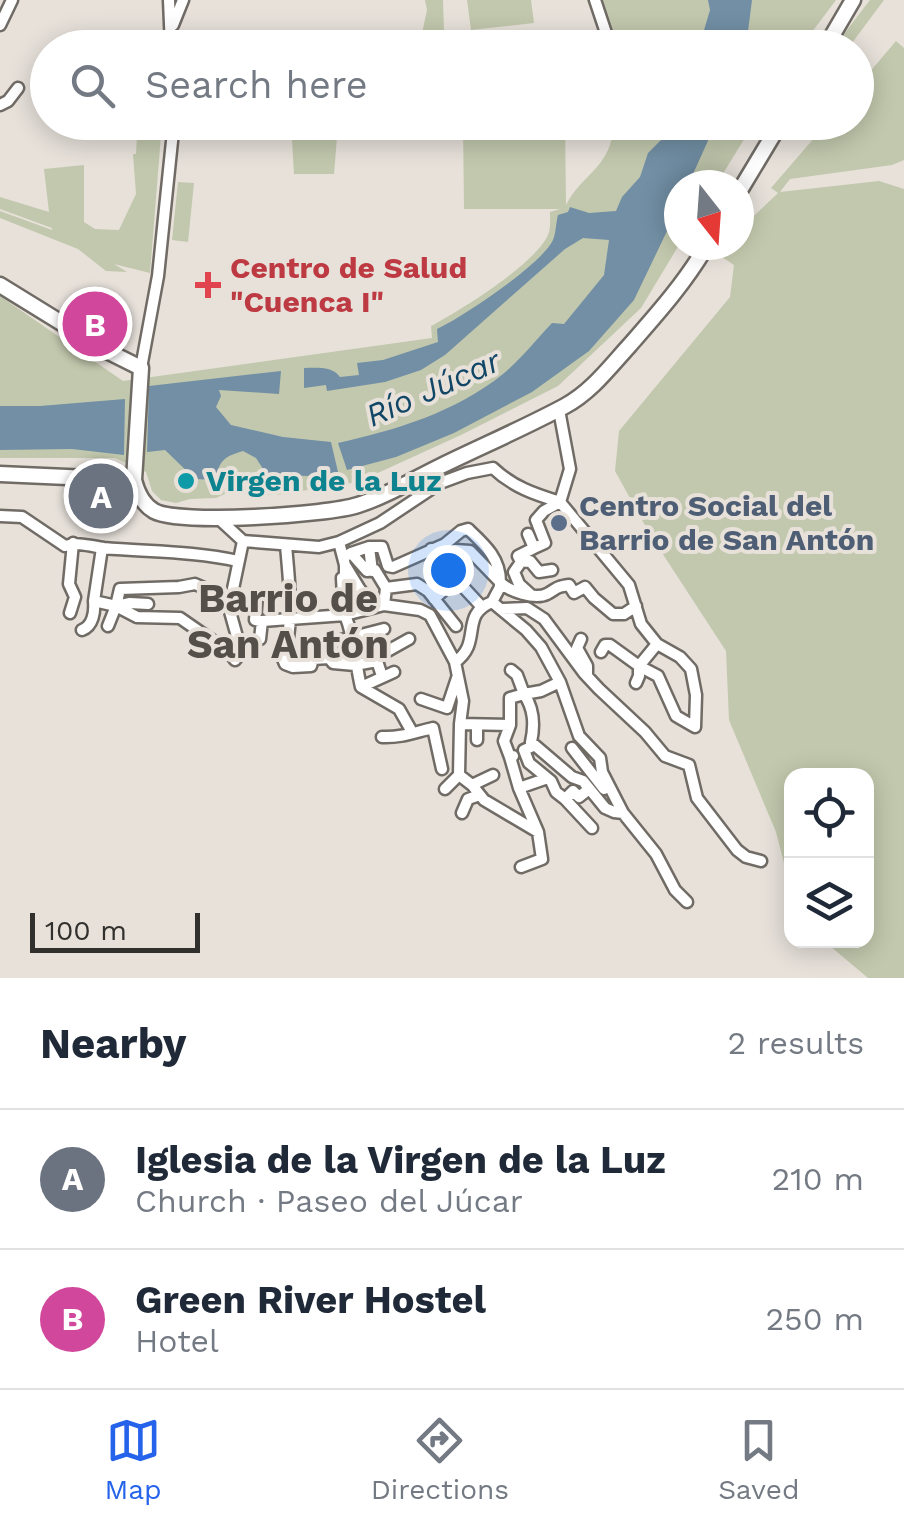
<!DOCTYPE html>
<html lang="en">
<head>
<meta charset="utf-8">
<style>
  :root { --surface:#fff; --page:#f2f2f3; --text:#1f2937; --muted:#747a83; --line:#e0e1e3; --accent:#2563eb }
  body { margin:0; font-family:"Work Sans",sans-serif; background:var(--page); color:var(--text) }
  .controls { position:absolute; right:30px; bottom:30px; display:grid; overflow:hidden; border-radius:20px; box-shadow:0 5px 25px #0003 }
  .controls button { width:90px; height:90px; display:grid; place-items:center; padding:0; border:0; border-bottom:2px solid var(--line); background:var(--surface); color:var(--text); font:50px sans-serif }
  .compass { position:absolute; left:664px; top:170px; width:90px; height:90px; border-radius:50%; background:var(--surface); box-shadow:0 5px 25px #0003; rotate:163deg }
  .scale { position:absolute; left:30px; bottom:25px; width:170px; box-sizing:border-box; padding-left:10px; border:5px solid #32302d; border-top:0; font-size:28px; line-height:35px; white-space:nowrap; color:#32302d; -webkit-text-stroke:8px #e7e1da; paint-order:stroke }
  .you { position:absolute; left:448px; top:570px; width:35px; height:35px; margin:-25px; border:8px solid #fff; border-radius:50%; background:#1a73e8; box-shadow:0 0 0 15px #1a73e833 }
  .badge { display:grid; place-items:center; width:65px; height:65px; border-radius:50%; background:var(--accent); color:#fff; font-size:32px; font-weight:700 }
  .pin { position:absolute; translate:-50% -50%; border:5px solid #fff; box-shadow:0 2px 10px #0006 }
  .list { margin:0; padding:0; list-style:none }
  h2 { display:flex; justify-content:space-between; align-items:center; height:130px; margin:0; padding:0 40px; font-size:42px }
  h2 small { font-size:32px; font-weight:400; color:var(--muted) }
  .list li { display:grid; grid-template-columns:65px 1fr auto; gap:30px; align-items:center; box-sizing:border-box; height:140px; padding:0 40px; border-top:2px solid var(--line) }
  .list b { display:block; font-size:38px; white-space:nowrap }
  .list p { margin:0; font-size:32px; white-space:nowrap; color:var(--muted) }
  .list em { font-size:32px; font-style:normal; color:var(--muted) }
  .icon { flex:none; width:55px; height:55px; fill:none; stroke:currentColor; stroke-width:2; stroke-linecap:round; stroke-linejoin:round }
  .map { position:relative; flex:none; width:904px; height:978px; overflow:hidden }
  .search { position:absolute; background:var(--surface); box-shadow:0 5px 25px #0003; left:30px; right:30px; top:30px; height:110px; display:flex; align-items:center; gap:25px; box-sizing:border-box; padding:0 35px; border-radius:55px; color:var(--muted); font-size:38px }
  .sheet { height:410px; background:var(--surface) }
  nav { display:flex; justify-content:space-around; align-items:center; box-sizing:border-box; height:140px; border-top:2px solid var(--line); background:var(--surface); font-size:28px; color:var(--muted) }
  nav a { display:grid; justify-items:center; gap:5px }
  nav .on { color:var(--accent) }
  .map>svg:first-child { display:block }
</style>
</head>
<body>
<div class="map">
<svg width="904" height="978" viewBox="0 0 904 978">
  <rect width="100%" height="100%" fill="#e7e1da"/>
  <path fill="#c2c8ad" d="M 425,0 L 443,0 L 444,32 L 437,47 L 414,47 L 413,39 L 422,33 L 427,10 Z
    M 467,0 L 531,0 L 534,23 L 471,30 Z
    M 587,0 L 836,0 L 800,48 L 609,47 Z
    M 870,0 L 884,0 L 849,47 L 834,47 Z
    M 463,34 L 564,34 L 564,47 L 463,47 Z
    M 896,41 L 904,48 L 904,160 L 892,165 L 790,179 L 780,192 L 879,181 L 904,189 L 904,978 L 868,978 L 824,941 L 866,941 L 866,776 L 792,776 L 791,890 L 776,832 L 729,720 L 726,651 L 651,536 L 615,471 L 619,431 L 730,297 L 734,265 L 716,253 L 724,245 L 739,245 L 739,230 L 778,193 L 771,188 L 827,123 L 856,122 L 857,87 Z
    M 128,123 L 162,123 L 150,273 L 114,264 L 127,272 L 106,271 L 78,249 L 0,218 L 0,211 L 52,230 L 52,228 L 0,209 L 0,197 L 49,212 L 44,169 L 84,165 L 84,222 L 95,229 L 119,230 L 136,194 L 133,154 L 136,154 L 137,135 Z
    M 291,123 L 322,123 L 322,136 L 337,137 L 334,174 L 294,174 Z
    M 463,123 L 565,123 L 566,205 C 584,171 611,169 614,123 L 754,123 L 716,185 L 679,185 L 679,245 L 641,308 L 558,386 L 461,435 L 358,482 L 276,495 L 227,493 L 216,498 L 190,499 L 176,503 L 161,500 L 152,491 L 146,472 L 115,458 L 0,458 L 0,296 L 123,381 L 432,338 L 431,326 C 461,310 534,265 548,235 C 551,228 550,220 550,212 L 560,209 L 464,209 Z
    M 178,182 L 194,183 L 188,242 L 172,240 Z"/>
  <path fill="#728fa5" d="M 708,0 L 752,0 L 746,47 L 699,47 L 710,10 Z
    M 671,123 L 716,123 L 688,185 L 679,185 L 679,206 L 634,300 L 589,351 L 532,392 L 454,433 L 396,457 L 347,470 L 338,443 C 396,430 456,412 503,374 C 521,359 536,340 552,323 L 564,324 L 604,275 L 609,240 L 583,238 L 565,249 L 445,355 L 421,370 L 385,382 L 327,391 L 326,385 L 304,388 L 304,368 C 317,368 332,366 340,377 L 359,375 L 357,363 L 383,360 L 438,342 L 437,329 C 463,317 542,264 553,240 C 556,233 556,222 558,215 L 568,212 L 570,207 L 589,213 L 616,211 L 622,197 L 640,177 L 648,153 L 665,136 Z
    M 281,371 L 279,394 L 219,390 L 221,396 L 216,407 L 231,425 L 283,437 L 331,442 L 338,472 L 311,476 L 267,475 L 256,458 L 243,451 C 223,457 221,460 214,480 L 195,479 L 165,450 L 147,452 L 149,386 Z
    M 125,399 L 124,455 L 72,449 L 0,450 L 0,406 L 40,406 Z"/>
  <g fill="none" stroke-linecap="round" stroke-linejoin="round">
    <defs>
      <path id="street" d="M 169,0 L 171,48
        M 595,0 L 608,39
        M 0,25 L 12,0
        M 173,25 L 183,0
        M 0,105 L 8,101 L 18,88
        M 141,368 L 158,276 L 174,122
        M 559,410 L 570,469 L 560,502 L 629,585 L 641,624 L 657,644 L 680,657 L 691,669 L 696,695 L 695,727 L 676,716 L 658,676 L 639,666 L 610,645 L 605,645 L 601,652
        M 0,516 L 22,517 L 65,546 C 78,542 90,546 104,548 C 149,552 194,551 238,561
        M 218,518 L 243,541 L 319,547 L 339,542 L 380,523 L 440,483 L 467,473 L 493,468 C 513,487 534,494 560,502
        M 528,534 L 534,548 L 545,543 L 536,520 L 544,511 L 560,502
        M 339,542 L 345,565 L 359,588 L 373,606
        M 286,545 C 289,583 295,622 283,659 L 285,664 L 293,667 L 311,666 L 313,659 L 329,658 L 333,663 L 355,665 L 377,661 L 382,676
        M 369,547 L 382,547 L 388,566 L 393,567 L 445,544 L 461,531 L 468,529 C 485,545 500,558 500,582 C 508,591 535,600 547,594 C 558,588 555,587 569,585 L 574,593 L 585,587 L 594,598 L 613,614 L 624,614 L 636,606
        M 431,549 L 445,556 L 455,550 L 470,551 L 500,582 L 500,587 L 492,602
        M 351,553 L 369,547 L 372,571
        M 445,556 L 440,562 L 481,606
        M 344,557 L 351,553 L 367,571 L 375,570 L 386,588
        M 521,562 L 530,561 L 539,572 L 552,570
        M 530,594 L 519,584 L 514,572 L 521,562 L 518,556 L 534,548
        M 257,597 L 255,620 L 262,621
        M 343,597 L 342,578 L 345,577 L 345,566
        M 434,599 L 456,579
        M 94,601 L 102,548
        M 384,605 L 386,588 L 417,584 L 428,591 L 456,626
        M 116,606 L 137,617 L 180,618 L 229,652 L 235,660 L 250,642 L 260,639 L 262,621 L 345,615 L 384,605 L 420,610 L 430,615 L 455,662 L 463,701 L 460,724 L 459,775 L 445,789
        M 502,609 L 527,608 L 544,619 L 584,673 L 599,689 L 645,732 L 665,756 L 689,765 L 697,798 L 737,850 L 746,857 L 761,861
        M 70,613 L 75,597 L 69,584 L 73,543
        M 345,615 C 355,639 355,662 361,687 L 399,709 L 412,732
        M 108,626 L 116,606 L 130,603 L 148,604
        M 82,630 C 93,626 95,612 94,601 L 116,606 L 120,589 L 179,587 L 195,584 L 211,591 L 229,608
        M 371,634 L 371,647 L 384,653
        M 581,639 L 577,648 L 587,666 L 587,676
        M 322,645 L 384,629
        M 241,651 L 229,608 L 243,541
        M 377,661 L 384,653 L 409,639
        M 455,662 C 483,643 459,615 492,602 L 526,630 L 541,647 L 560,682 L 579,736 L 600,758 L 602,772 L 623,813 L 656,854 L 675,890 L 687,902
        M 560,682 L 541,691 L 524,694 C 534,709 535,724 531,742 L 572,777 L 583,781 L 605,808 L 614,812 L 623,813
        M 636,683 L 639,676 L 639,666 L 657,644
        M 361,687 L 394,672
        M 421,699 L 447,708 L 457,678
        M 460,724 L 510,725
        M 477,725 L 477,740
        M 382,737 C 401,738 415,732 433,728 L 442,769
        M 531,742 L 531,747 L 524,750 L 529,763 L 551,781 L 556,792 L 565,799 L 592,828
        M 572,748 L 604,789
        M 513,756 L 510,757 L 519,788 L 545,779
        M 510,757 L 504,741 L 510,725 L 510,698 L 524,694 L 517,675 L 511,670
        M 459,775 L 472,785 L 484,800 L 538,832
        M 472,785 L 493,775
        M 519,788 L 538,832 L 542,859 L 521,867
        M 565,799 L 573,791 L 579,797 L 589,789
        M 462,813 L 468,799 L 480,795"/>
      <path id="secondary" d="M 825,48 L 853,0
        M 739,192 L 781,122
        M 0,285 L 107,351 L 141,368 L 134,480 C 137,492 142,504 154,511 C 179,525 328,515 358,505 C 387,496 414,479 441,466 C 482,446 524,428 565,406 C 591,392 609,368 629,346 C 657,314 685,283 707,245
        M 0,474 L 134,480"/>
    </defs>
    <use href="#street" stroke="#706b65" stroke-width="15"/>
    <use href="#secondary" stroke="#706b65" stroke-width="19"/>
    <use href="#street" stroke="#fff" stroke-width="10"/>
    <use href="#secondary" stroke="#fff" stroke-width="14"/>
  </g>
  <path fill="#e0444e" stroke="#e7e1da" stroke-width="4" d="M203 270h10v10h10v10h-10v10h-10v-10h-10v-10h10z"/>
  <circle fill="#0f9aa8" stroke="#e7e1da" stroke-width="4" cx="186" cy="481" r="10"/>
  <circle fill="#5c6f8a" stroke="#e7e1da" stroke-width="4" cx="559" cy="523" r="10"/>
  <g text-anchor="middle" stroke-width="8" stroke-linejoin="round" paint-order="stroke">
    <g font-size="30" font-weight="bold" fill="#be3a42" stroke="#e7e1da" text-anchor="start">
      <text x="230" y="278">Centro de Salud<tspan x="230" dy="34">"Cuenca I"</tspan></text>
    </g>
    <g font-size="30" font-weight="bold" fill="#0d838f" stroke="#e7e1da" text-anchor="start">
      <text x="206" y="491">Virgen de la Luz</text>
    </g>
    <g font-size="30" font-weight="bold" fill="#4e5e75" stroke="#e7e1da" text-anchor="start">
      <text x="579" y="516">Centro Social del<tspan x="579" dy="34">Barrio de San Antón</tspan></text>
    </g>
    <g font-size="32" font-style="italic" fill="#114666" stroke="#e7e1da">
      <text transform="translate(433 388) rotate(-24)" y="11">Río Júcar</text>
    </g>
    <g font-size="40" font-weight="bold" fill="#544f49" stroke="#e7e1da">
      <text x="288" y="612">Barrio de<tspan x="288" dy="46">San Antón</tspan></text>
    </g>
  </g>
</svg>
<div class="controls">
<button><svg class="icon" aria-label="locate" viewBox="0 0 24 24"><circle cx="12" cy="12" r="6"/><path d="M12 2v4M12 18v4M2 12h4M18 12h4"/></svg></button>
<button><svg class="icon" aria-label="layers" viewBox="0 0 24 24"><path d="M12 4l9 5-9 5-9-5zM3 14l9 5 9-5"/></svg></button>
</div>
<svg class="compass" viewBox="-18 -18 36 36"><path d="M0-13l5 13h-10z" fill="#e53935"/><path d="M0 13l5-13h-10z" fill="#747a83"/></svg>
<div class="scale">100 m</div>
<div class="you"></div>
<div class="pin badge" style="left:101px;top:496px;background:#6b7280">A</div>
<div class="pin badge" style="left:95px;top:324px;background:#d1479c">B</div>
<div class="search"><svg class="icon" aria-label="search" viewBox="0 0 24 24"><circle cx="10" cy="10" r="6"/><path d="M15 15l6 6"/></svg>Search here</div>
</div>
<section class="sheet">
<h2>Nearby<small>2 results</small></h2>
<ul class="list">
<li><span class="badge" style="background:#6b7280">A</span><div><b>Iglesia de la Virgen de la Luz</b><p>Church · Paseo del Júcar</p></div><em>210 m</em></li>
<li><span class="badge" style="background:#d1479c">B</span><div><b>Green River Hostel</b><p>Hotel</p></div><em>250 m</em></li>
</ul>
</section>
<nav>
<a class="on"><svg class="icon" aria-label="map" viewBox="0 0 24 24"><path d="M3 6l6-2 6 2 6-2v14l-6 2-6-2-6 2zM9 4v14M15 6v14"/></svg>Map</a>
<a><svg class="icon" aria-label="directions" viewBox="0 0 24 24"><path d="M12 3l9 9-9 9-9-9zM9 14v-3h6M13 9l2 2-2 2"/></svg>Directions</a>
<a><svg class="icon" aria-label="saved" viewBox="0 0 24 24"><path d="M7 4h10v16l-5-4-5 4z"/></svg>Saved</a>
</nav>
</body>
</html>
